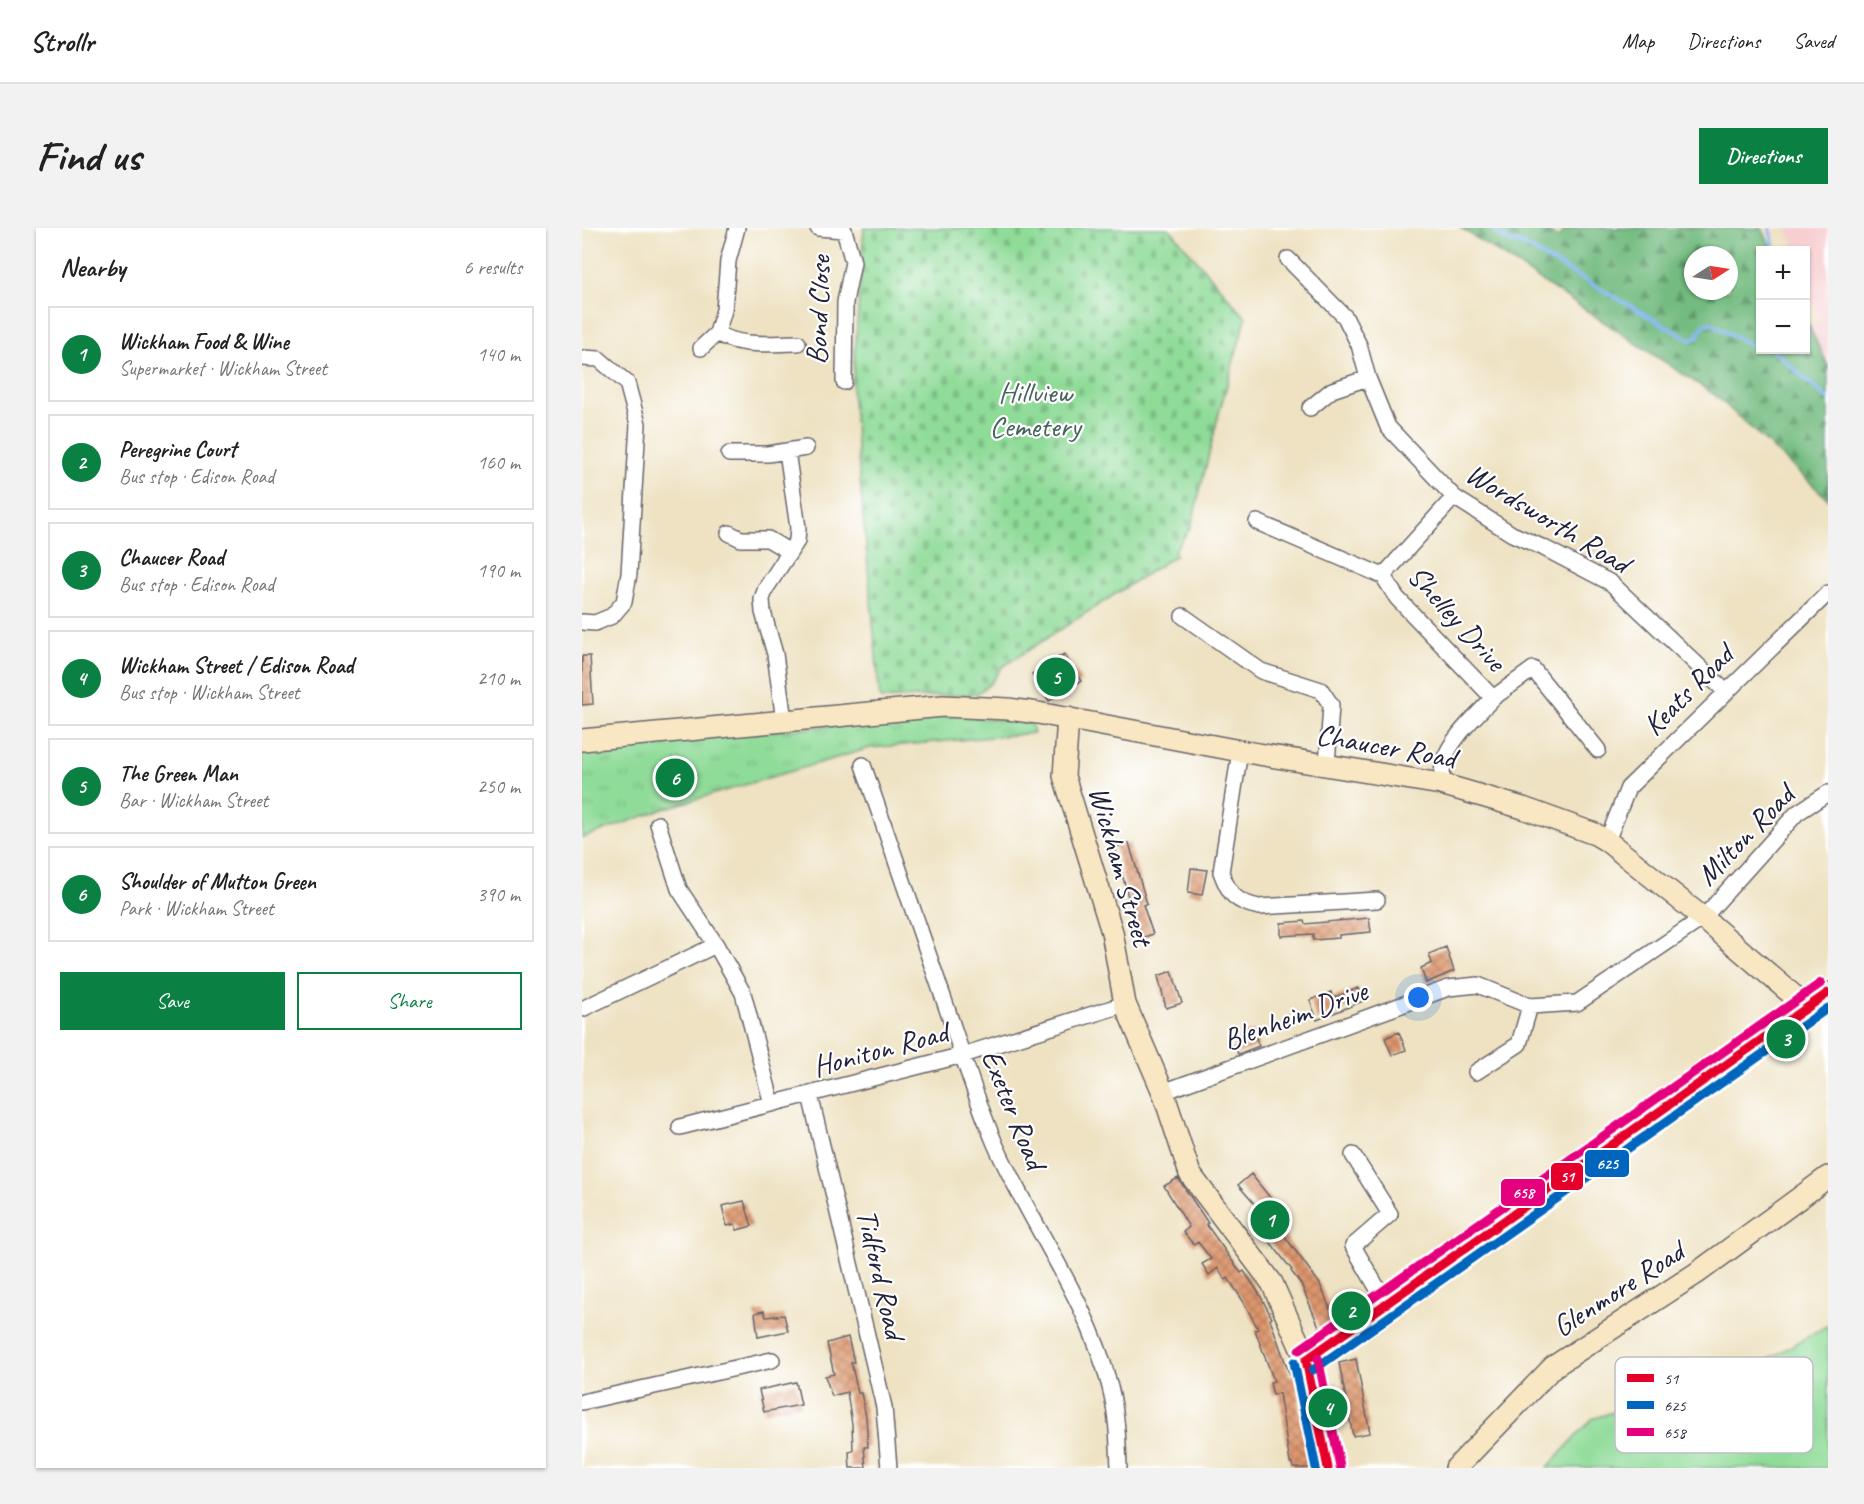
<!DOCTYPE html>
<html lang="en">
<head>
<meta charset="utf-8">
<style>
  :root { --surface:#fff; --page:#f2f2f2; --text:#222; --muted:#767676; --line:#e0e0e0; --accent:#0b8043 }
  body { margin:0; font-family:Caveat,sans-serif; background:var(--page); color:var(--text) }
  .controls { position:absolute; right:18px; top:18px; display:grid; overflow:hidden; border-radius:0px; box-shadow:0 2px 4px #0004 }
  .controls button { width:54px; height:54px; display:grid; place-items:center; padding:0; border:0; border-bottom:2px solid var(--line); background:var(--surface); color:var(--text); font:30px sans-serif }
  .compass { position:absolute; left:1102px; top:18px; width:54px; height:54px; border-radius:50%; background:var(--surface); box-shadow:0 2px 4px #0004; rotate:78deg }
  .you { position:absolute; left:837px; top:770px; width:21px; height:21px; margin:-15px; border:4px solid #fff; border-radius:50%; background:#1a73e8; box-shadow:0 0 0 9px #1a73e833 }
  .badge { display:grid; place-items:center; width:39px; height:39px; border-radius:50%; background:var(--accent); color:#fff; font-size:20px; font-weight:700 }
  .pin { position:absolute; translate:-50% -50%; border:3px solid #fff; box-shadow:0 2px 6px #0006 }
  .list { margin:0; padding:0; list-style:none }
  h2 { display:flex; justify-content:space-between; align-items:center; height:78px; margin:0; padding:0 24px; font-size:26px }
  h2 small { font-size:20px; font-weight:400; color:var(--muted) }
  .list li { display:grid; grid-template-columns:39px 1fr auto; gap:18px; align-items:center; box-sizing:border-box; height:96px; margin:0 12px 12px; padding:0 12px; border:2px solid var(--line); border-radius:0px }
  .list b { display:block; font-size:22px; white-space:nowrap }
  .list p { margin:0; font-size:20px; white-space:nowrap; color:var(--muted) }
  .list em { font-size:20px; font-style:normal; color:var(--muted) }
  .actions { display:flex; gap:12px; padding:18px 24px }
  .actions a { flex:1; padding:14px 0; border:2px solid var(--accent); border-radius:0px; text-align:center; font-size:21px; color:var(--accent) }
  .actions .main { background:var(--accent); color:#fff }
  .map { position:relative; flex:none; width:1246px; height:1240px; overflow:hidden; border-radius:0px }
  header { display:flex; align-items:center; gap:36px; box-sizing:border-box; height:84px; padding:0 30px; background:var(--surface); border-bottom:2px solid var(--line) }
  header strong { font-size:28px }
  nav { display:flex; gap:33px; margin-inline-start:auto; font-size:21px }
  .intro { display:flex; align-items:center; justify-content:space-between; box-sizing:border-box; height:144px; padding:0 36px }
  h1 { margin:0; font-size:42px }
  .button { padding:15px 27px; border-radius:0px; background:var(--accent); color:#fff; font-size:21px; font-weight:700 }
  main { display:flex; gap:36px; padding:0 36px }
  aside { flex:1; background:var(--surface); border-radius:0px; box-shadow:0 2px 4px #0004 }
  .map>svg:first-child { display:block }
</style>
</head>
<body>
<header>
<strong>Strollr</strong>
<nav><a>Map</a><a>Directions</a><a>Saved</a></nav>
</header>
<div class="intro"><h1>Find us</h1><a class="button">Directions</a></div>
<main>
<aside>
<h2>Nearby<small>6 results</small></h2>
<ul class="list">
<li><span class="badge">1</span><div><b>Wickham Food &amp; Wine</b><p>Supermarket · Wickham Street</p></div><em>140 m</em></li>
<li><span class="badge">2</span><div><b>Peregrine Court</b><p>Bus stop · Edison Road</p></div><em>160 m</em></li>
<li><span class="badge">3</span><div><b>Chaucer Road</b><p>Bus stop · Edison Road</p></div><em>190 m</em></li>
<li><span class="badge">4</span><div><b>Wickham Street / Edison Road</b><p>Bus stop · Wickham Street</p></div><em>210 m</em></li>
<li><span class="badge">5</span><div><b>The Green Man</b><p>Bar · Wickham Street</p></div><em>250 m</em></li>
<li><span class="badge">6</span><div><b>Shoulder of Mutton Green</b><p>Park · Wickham Street</p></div><em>390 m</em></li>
</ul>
<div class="actions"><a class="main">Save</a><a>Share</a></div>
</aside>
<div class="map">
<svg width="1246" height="1240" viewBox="0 0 1246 1240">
  <defs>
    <pattern id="forest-firs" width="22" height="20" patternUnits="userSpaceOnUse" patternTransform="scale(1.5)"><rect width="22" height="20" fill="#73bb80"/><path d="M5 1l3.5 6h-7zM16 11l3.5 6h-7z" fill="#5e986a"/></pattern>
    <pattern id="cemetery-stones" width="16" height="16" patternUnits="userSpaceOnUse" patternTransform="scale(1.5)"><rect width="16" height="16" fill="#8fdb98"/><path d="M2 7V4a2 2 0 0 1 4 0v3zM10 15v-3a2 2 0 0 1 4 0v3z" fill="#7bbc84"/></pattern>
    <pattern id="park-tufts" width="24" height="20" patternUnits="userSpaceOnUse" patternTransform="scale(1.5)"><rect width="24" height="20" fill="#8fdb98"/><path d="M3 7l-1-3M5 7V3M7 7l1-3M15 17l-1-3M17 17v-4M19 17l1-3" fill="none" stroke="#7bbc84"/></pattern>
    <pattern id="building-cross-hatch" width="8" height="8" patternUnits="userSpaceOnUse" patternTransform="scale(1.5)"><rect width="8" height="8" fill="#de976d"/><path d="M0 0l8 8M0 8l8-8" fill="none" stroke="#b47b5b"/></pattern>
  </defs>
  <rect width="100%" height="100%" fill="#fff"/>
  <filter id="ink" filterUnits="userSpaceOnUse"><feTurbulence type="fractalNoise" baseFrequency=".0167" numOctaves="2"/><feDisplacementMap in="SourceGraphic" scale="12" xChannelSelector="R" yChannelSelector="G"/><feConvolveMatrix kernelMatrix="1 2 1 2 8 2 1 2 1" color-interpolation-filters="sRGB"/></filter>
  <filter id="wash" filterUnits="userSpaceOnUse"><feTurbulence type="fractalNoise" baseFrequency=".008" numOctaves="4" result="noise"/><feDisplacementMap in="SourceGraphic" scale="24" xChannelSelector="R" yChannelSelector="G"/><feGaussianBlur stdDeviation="1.35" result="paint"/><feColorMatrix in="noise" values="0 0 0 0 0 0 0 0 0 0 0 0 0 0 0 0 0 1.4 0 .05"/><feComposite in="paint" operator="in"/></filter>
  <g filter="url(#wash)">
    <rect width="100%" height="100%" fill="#eee2c2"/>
    <path fill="#f7cfd1" d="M 1205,0 L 1246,0 L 1246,140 L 1224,101 L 1237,92 L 1224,53 L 1224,22 L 1213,22 Z"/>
    <path fill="#8fdb98" stroke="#587e6a" stroke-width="1.5" d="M 1246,1097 L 1246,1240 L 965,1240 L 1010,1191 L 1180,1135 Z"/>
    <path fill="url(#forest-firs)" stroke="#4a6e5e" stroke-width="1.5" fill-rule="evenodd" d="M 879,0 L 961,0 L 976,10 L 985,0 L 1180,0 L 1190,22 L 1178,22 L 1178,122 L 1224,122 L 1224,92 L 1246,138 L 1246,271 L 1133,167 ZM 1111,27 L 1147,27 L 1147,63 L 1111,63 Z"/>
    <path fill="url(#cemetery-stones)" stroke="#587e6a" stroke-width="1.5" d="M 282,0 L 587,0 L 664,90 L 637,185 L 609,299 L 592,323 L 594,327 L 420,439 L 409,455 L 394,466 L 298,471 L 270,164 Z"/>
    <path fill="url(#park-tufts)" stroke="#587e6a" stroke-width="1.5" d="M 368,487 L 449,495 L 452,505 L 288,520 L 84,580 L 0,610 L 0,520 Z"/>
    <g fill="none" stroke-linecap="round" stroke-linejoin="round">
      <path stroke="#83b6f0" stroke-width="4" d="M 908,0 L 928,14 L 938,15 L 1108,112 L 1114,110 L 1122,96 L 1129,95 L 1170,118 L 1178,114
        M 1188,0 L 1192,22
        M 1191,122 L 1246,171"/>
    </g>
    <g id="blocks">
      <path fill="url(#building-cross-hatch)" d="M 482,426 L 499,453 L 467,473 L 450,446 Z
        M 0,428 L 8,428 L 11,476 L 0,477 Z
        M 547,615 L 565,676 L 561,677 L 571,706 L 557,711 L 533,619 Z
        M 609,640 L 625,642 L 620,667 L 606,665 Z
        M 787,690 L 789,704 L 757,707 L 757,710 L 731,712 L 731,706 L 699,708 L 699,695 L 722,693 L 723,696 Z
        M 864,719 L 872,743 L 844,755 L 839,740 L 850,735 L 847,726 Z
        M 590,743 L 600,775 L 584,780 L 576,748 Z
        M 776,760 L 781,773 L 735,792 L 728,772 L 749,764 L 751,770 Z
        M 671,803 L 677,818 L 656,826 L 652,817 L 659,813 L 657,807 Z
        M 817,804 L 824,822 L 810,827 L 803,810 Z
        M 669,946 L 702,987 L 693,995 L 738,1056 L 752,1091 L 762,1084 L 766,1090 L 740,1109 L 735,1102 L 738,1101 L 719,1056 L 709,1043 L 710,1042 L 674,996 L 683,988 L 656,957 Z
        M 596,950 L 626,995 L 624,996 L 659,1045 L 662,1043 L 678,1067 L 690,1090 L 688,1091 L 708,1148 L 713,1147 L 718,1173 L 716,1173 L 727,1240 L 711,1240 L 710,1235 L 708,1235 L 697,1165 L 691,1167 L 688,1154 L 692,1153 L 673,1102 L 676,1101 L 661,1073 L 646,1050 L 643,1052 L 636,1040 L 627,1047 L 620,1036 L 629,1031 L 616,1014 L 612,1017 L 601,1004 L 607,999 L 582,958 Z
        M 162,973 L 170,998 L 155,1002 L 153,996 L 145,998 L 140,978 Z
        M 182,1083 L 184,1089 L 202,1087 L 206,1103 L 176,1109 L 173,1085 Z
        M 266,1109 L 272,1134 L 269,1134 L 276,1165 L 279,1165 L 284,1189 L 286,1219 L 282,1219 L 284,1240 L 268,1240 L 267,1224 L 271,1223 L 270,1196 L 265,1164 L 250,1168 L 243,1148 L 252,1146 L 245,1115 Z
        M 774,1131 L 788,1205 L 771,1208 L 757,1135 Z
        M 214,1154 L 219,1177 L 182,1184 L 177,1162 Z"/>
    </g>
  </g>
  <g filter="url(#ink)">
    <use href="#blocks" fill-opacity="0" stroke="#69656a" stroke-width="1.5"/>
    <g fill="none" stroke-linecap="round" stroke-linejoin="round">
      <defs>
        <path id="street" d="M 236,0 L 262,2 L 271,34 L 263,74 L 262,154
          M 706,31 L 763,89 L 777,117 L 786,150 L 806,199 L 872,269 L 930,306 L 962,320 L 1029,355 L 1143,463
          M 135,105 C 158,120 189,115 216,115
          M 119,120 L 135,105 L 142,82 L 146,33 L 155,0
          M 0,130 L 17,131 L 45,155 L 56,196 L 47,346 L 42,374 L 30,388 L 13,395 L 0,394
          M 728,180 L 750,162 L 786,150
          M 147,226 L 186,226 L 224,220
          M 675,294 L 801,348
          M 147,305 L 159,311 L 186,311 L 208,324
          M 601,388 L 679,443 L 739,462 L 749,477 L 745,537
          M 911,470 L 951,441 L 1016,522
          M 202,493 L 193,426 L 181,384 L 180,371 L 184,360 L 215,313 L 216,300 L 205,223
          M 658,523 L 639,644 C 647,666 653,674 677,679 L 795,672
          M 281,537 C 308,614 334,692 361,769 C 378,818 393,870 414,918 C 450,999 506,1072 528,1159 C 535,1185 536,1213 537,1240
          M 859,556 C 860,549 860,540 862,533 C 868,511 895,487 911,470 L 815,370 L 801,348 L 872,269
          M 76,596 L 97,661 L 134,717 L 161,765 L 190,876
          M 1025,613 L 1046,560 L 1246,365
          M 0,781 L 134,717
          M 894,844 L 937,816 L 948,778
          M 581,864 L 866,760 L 896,757 L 948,778 L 995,775 L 1121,690 L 1215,585 L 1246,565
          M 228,867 L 302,1179 L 307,1240
          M 98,899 L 381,827 L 543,776
          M 771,927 L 808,986 L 771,1018 L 804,1075
          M 724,1132 L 1225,779
          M 0,1174 L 190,1132"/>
        <path id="secondary" d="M 486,490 L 482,548 L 530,704 L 543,776 L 581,864 L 608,946 L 690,1055 L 724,1132 L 746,1240
          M 0,512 L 361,478 L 426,481 L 456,485 L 658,523 L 859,556 L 941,580 L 1013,606 L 1025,613 L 1121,690 L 1225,779 L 1246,765
          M 874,1240 L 971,1139 L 1115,1045 L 1246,949"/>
      </defs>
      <use href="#street" stroke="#69656a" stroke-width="18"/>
      <use href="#secondary" stroke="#69656a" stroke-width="24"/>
      <use href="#street" stroke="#fff" stroke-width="15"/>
      <use href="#secondary" stroke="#f9e7c3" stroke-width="21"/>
      <defs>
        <path id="bus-1" d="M 724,1132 L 1246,765
          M 724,1132 L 746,1240"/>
        <path id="bus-2" d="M 712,1134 L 734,1240
          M 731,1142 L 1246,780"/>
        <path id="bus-3" d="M 717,1122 L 1239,755
          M 736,1130 L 758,1238"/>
      </defs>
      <use href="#bus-1" stroke="#fff" stroke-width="14"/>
      <use href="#bus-2" stroke="#fff" stroke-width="14"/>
      <use href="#bus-3" stroke="#fff" stroke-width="14"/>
      <use href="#bus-1" stroke="#e4002b" stroke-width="9"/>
      <use href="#bus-2" stroke="#0065bd" stroke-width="9"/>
      <use href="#bus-3" stroke="#e5007d" stroke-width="9"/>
    </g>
  </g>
  <g text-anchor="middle" stroke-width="4.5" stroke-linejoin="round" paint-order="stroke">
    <g font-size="30" fill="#22223b" stroke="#fff">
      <text transform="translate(236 82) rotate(-88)" y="10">Bond Close</text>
      <text transform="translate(966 290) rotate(31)" y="10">Wordsworth Road</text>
      <text transform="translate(875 390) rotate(48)" y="10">Shelley Drive</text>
      <text transform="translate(1106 462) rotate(-45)" y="10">Keats Road</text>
      <text transform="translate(804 518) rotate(10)" y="10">Chaucer Road</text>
      <text transform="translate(1163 607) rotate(-46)" y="10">Milton Road</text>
      <text transform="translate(539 638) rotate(74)" y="10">Wickham Street</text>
      <text transform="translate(713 787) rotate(-20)" y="10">Blenheim Drive</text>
      <text transform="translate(298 821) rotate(-15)" y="10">Honiton Road</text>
      <text transform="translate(432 881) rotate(68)" y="10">Exeter Road</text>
      <text transform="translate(299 1046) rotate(77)" y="10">Tidford Road</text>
      <text transform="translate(1036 1061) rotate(-33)" y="10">Glenmore Road</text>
    </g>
    <g font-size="30" fill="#48635c" stroke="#fff">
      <text x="453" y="174">Hillview<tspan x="453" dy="34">Cemetery</tspan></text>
    </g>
  </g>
  <rect x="1033" y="1129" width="198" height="96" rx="9" fill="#fff" stroke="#bdbdc4" stroke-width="1.5"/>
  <rect x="1045" y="1146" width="27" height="8" fill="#e4002b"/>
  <rect x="1045" y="1173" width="27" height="8" fill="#0065bd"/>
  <rect x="1045" y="1200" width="27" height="8" fill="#e5007d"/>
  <g font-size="16" fill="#22223b">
    <text x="1082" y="1156">51</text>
    <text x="1082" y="1183">625</text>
    <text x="1082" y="1210">658</text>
  </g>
  <g stroke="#fff" stroke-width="2">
    <rect x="1002" y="921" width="46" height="29" rx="6" fill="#0065bd"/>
    <rect x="968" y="934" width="34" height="29" rx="6" fill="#e4002b"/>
    <rect x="918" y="950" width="46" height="29" rx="6" fill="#e5007d"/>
  </g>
  <g font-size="16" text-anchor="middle" font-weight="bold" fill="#fff">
    <text x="1025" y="941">625</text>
    <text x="985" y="954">51</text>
    <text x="941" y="970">658</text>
  </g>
</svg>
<div class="controls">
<button>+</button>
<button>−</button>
</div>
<svg class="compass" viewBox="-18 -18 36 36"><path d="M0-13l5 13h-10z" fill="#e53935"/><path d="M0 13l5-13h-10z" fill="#767676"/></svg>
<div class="you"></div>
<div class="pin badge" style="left:688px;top:992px">1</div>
<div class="pin badge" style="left:769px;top:1083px">2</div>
<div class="pin badge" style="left:1204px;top:811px">3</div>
<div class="pin badge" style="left:746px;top:1180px">4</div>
<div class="pin badge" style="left:474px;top:449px">5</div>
<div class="pin badge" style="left:93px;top:550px">6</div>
</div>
</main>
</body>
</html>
